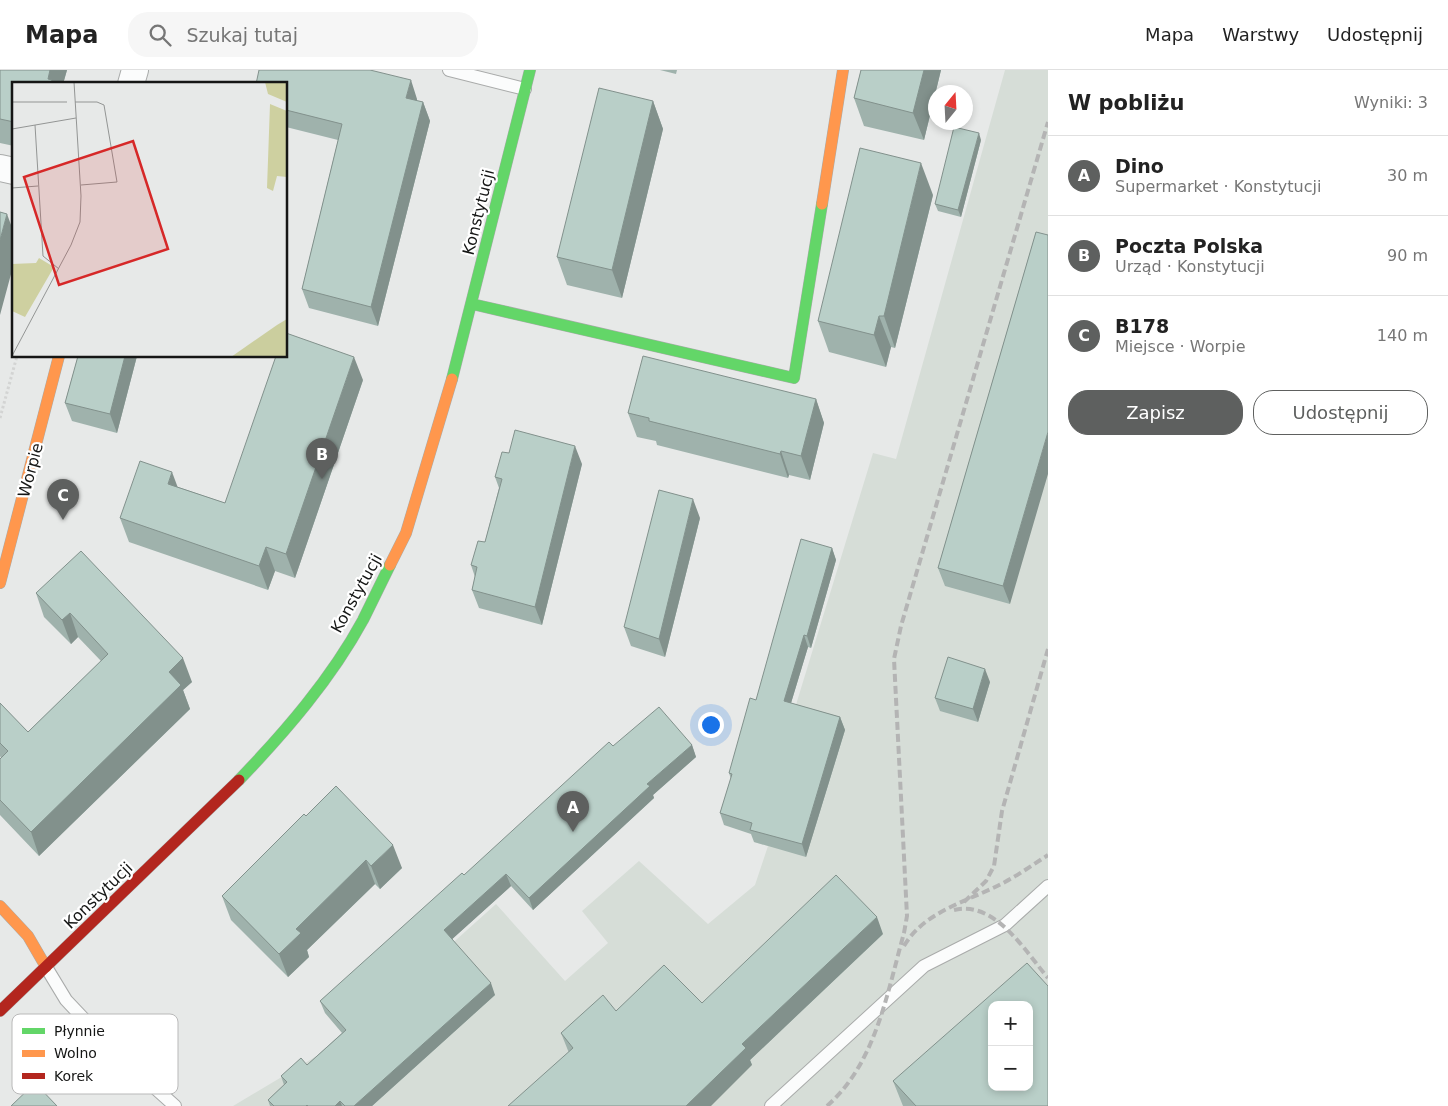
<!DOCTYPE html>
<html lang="pl">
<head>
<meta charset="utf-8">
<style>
  :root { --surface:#fff; --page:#f6f6f6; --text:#222; --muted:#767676; --line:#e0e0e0; --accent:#5e605f }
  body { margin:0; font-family:"DejaVu Sans",sans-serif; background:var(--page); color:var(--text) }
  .controls { position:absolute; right:15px; bottom:15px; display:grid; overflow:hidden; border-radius:10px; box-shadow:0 2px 8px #0003 }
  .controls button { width:45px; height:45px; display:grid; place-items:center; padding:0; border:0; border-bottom:1px solid var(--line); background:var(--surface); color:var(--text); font:25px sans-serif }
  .compass { position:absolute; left:928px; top:15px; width:45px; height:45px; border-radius:50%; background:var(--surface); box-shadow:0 2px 8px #0003; rotate:18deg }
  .you { position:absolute; left:710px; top:654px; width:18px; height:18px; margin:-12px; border:4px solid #fff; border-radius:50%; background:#1a73e8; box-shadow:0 0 0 8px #1a73e833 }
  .badge { display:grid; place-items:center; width:32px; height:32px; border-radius:50%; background:var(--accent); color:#fff; font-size:16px; font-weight:700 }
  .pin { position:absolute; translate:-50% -41px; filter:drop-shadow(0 1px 2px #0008) }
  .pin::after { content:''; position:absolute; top:26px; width:18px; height:15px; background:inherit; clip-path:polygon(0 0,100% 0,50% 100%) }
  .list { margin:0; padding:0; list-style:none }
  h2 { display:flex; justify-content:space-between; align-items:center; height:65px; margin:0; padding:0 20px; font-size:21px }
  h2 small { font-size:16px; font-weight:400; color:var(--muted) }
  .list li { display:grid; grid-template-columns:32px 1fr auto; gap:15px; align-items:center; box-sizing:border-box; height:80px; padding:0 20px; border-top:1px solid var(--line) }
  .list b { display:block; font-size:19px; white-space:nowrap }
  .list p { margin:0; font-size:16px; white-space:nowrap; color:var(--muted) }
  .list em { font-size:16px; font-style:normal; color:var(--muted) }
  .actions { display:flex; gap:10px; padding:15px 20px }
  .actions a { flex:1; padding:11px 0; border:1px solid var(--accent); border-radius:20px; text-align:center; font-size:18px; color:var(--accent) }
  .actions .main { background:var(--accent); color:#fff }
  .icon { flex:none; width:28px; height:28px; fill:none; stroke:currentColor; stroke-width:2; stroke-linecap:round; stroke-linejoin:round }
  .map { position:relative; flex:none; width:1048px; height:1036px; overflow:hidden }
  header { display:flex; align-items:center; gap:30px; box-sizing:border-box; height:70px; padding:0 25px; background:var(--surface); border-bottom:1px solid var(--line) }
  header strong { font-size:24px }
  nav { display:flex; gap:28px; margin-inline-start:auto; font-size:18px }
  .search { width:350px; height:45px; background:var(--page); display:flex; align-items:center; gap:12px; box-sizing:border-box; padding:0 18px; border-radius:20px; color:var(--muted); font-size:19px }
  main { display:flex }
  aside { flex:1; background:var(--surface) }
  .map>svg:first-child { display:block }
</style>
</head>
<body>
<header>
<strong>Mapa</strong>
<div class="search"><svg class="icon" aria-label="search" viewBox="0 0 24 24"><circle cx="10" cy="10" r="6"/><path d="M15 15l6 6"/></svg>Szukaj tutaj</div>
<nav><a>Mapa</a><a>Warstwy</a><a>Udostępnij</a></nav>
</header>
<main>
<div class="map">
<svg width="1048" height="1036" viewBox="0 0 1048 1036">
  <rect width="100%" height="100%" fill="#e7e9e8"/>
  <path fill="#d6ddd7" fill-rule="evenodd" d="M 1005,0 L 1048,0 L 1048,1036 L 233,1036 L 347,968 L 496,834 L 565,911 L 608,873 L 582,841 L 639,791 L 708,854 L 755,815 L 768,776 L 754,772 L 873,383 L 896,389 ZM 992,935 L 1029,935 L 1029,1017 L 992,1017 Z"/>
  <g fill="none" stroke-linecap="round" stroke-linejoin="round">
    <defs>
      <path id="lane" d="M 449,0 L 525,19
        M 46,897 L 66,930 L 116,983 L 175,1036
        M 771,1036 L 924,896 L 1005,855 L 1048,816"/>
      <path id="street" d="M 131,14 L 135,0
        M 0,98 L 14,101"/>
      <path id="fast" d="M 472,234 L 794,308 L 822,134
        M 452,309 L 530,0
        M 239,710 C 285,662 331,609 363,550 C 372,532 381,513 390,495"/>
      <path id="slow" d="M 822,134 L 843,0
        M 390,495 L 406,463 L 452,309
        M 0,513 L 59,286
        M 0,836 L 28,866 L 46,897"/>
      <path id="jam" d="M 0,941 L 239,710"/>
    </defs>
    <use href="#lane" stroke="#a9abaa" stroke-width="14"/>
    <use href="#street" stroke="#a9abaa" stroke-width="28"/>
    <use href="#fast" stroke="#a9abaa" stroke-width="12"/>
    <use href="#slow" stroke="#a9abaa" stroke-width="12"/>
    <use href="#jam" stroke="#a9abaa" stroke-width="12"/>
    <path stroke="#d3d4d3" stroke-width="3" stroke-dasharray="2.5 2.5" stroke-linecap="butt" d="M 0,348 L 17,286"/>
    <use href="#lane" stroke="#fbfcfc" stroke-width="12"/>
    <use href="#street" stroke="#fbfcfc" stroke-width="26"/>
    <use href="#fast" stroke="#63d668" stroke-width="11"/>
    <use href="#slow" stroke="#ff974d" stroke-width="11"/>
    <use href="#jam" stroke="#b3261e" stroke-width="11"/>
    <path stroke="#b4b4b4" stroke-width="4" stroke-dasharray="8 4" stroke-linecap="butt" d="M 964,832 L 986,811 L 994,796 L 1002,741 L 1048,579
      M 954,840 C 995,830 1025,881 1048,908
      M 904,876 C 925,840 970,831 1005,812 C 1020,804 1034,794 1048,785
      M 827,1036 C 876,993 887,923 904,863 L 907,846 L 894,589 L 901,556 L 1048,52"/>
  </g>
  <path fill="#9fb2ac" d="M 0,0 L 67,0 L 63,14 L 14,14 L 14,76 L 0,73 Z
    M 660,0 L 677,0 L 676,4 Z
    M 861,0 L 941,0 L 924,70 L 864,56 L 854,28 Z
    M 286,14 L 417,29 L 417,31 L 423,32 L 430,51 L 378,256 L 309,238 L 302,219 L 338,70 L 286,57 Z
    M 653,31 L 663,59 L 622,228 L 567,215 L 557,187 Z
    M 981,70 L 961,147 L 938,141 L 935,134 Z
    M 933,125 L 895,278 L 891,277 L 886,297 L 829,282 L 818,251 Z
    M 1036,162 L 1010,534 L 945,516 L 938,498 Z
    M 78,286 L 137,286 L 117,363 L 72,351 L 65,333 Z
    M 363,310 L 295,508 L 275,501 L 268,520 L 129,472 L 120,448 L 178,417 L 225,433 Z
    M 816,329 L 824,353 L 810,410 L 789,405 L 788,408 L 657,375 L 656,371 L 637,367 L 628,343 Z
    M 582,394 L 542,555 L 479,538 L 472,520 L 475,507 L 471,495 L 485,472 L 499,418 L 495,407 Z
    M 700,448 L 665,587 L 631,576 L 624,557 Z
    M 832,478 L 836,490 L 811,578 L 808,577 L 791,633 L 840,647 L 845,660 L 806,787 L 754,772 L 751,764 L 724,755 L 720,743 L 731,709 L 729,703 Z
    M 36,523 L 192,612 L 183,620 L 190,639 L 39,786 L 0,745 L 0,689 L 1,688 L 0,686 L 0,634 L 28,662 L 101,591 L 78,567 L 71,574 L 44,547 Z
    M 990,612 L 978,652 L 940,641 L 935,628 Z
    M 692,675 L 696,687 L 653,725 L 654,728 L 533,840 L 511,816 L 452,869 L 495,925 L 372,1036 L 270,1036 L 268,1030 L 284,1015 L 281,1006 L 307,995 L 342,963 L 325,943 L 320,931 L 613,676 Z
    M 306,746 L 402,798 L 380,819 L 375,814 L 307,880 L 309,887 L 288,907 L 231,850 L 222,826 Z
    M 883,864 L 750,990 L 752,995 L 569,983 L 561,963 L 616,941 L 702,933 Z
    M 893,1011 L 1048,1036 L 903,1036 Z"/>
  <path fill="#82918c" d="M 50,0 L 67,0 L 63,14 L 49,14 L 48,9 Z
    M 924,0 L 941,0 L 924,70 L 913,43 Z
    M 411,10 L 417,29 L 413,46 L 406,28 Z
    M 653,31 L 663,59 L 622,228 L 612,200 Z
    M 423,32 L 430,51 L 378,256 L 371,237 Z
    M 979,63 L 981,70 L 961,147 L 958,140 Z
    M 921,93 L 933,125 L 895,278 L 884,246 Z
    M 7,144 L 14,163 L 14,193 L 0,245 L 0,170 Z
    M 879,246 L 891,277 L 886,297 L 874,265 Z
    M 125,286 L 137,286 L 117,363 L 110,344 Z
    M 354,287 L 363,310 L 295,508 L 286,484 Z
    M 816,329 L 824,353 L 810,410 L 801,386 Z
    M 1048,362 L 1048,404 L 1010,534 L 1003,516 Z
    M 575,376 L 582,394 L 542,555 L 535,537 Z
    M 781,381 L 789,405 L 788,408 L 780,384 Z
    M 172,402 L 181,426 L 168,414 Z
    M 693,429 L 700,448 L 665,587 L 659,569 Z
    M 266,477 L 275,501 L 268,520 L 259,496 Z
    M 832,478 L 836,490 L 811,578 L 807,566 Z
    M 70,543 L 78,567 L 71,574 L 62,550 Z
    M 804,565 L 808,577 L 788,643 L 784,631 Z
    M 183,588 L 192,612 L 183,620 L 190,639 L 39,786 L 31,762 L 169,602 Z
    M 985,599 L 990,612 L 978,652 L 973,639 Z
    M 840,647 L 845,660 L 806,787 L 802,774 Z
    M 692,675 L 696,687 L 653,725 L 654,728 L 533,840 L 529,828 L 647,714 Z
    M 393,775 L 402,798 L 380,819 L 371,796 Z
    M 366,790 L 375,814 L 307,880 L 309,887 L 288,907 L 279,884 L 296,859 Z
    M 506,804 L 511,816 L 449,872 L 444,860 Z
    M 877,847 L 883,864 L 750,990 L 752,995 L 711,1036 L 686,1036 L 742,974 Z
    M 491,913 L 495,925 L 372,1036 L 354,1036 Z
    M 340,1031 L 342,1036 L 335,1036 Z"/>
  <path fill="#b9cfc8" stroke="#82918c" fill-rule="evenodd" d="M 0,0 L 50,0 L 48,9 L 52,10 L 51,14 L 14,14 L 14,52 L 0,49 Z
    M 259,0 L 370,0 L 411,10 L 406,28 L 423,32 L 371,237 L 302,219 L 342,54 L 286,40 L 286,14 L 256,14 Z
    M 861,0 L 924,0 L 913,43 L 854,28 Z
    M 599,18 L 653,31 L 612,200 L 557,187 Z
    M 954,57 L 979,63 L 958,140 L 935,134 Z
    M 860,78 L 921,93 L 884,246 L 879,246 L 874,265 L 818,251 Z
    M 0,142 L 7,144 L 0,170 Z
    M 1036,162 L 1048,165 L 1048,362 L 1003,516 L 938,498 Z
    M 286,263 L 354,287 L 286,484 L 266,477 L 259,496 L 120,448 L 140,391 L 172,402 L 168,414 L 225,433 L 276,286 L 286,286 Z
    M 78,286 L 125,286 L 110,344 L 65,333 Z
    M 643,286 L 816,329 L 801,386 L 781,381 L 780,384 L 649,351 L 649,348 L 628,343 Z
    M 515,360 L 575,376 L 535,537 L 472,520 L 477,497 L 471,495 L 478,471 L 485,472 L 502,409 L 495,407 L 502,382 L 509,383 Z
    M 659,420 L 693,429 L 659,569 L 624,557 Z
    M 801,469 L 832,478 L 807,566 L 804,565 L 784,631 L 840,647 L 802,774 L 750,760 L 752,753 L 720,743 L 732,704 L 729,703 L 750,628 L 756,630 Z
    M 81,481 L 183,588 L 169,602 L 181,615 L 31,762 L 0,730 L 0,689 L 8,681 L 0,673 L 0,633 L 28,662 L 108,584 L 70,543 L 62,550 L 36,523 Z
    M 948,587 L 985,599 L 973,639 L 935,628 Z
    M 659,637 L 692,675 L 647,714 L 650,716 L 529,828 L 506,804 L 444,860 L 491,913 L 354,1036 L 345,1036 L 340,1031 L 335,1036 L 308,1036 L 307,1035 L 306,1036 L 274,1036 L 268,1030 L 287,1012 L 281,1006 L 301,988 L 307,995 L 346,960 L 320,931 L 462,803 L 464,805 L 609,672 L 613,676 Z
    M 336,716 L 393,775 L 371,796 L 366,790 L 296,859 L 301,863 L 279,884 L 222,826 L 304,744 L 306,746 Z
    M 836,805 L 877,847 L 742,974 L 746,978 L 686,1036 L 508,1036 L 573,978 L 561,963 L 603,925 L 616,941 L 664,895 L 702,933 Z
    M 1027,893 L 1048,916 L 1048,1036 L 916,1036 L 893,1011 ZM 992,935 L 1029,935 L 1029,1017 L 992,1017 Z
    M 35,1013 L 57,1036 L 11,1036 Z"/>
  <g text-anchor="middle" stroke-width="4.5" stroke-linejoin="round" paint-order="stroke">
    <g font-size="16" fill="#151615" stroke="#fff">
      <text transform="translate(478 142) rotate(-76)" y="6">Konstytucji</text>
      <text transform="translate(30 400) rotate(-75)" y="6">Worpie</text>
      <text transform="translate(356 523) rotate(-61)" y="6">Konstytucji</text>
      <text transform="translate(98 825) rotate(-44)" y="6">Konstytucji</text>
    </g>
  </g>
  <g transform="translate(12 12)">
    <rect width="275" height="275" fill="#e7e9e8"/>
    <path d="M 253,0 L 275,0 L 275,20 L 256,12 ZM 258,22 L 275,29 L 275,95 L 265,94 L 261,109 L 255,106 ZM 27,176 L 42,185 L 13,235 L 0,229 L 0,182 L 24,181 Z" fill="#ced0a0"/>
    <path d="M 275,237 L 275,275 L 219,275 L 265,243 Z" fill="#cbce9e"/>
    <path fill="none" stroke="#939594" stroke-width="1" d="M 0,20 L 55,20M 63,20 L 85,20 L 92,23 L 105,100 L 69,103M 23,43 L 31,174 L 47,187M 0,47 L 64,36M 0,106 L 26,104M 0,274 L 59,163 L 68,140 L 69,114 L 62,0"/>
    <path fill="#d62828" fill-opacity="0.15" stroke="#d62828" stroke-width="2.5" d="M 121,59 L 156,167 L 47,203 L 12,95 Z"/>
    <rect width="275" height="275" fill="none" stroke="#151615" stroke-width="2.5"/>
  </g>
  <rect x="12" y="944" width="166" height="80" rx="8" fill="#fff" stroke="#b9b9b9" stroke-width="1"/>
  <rect x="22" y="958" width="23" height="6" fill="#63d668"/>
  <rect x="22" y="980" width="23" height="7" fill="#ff974d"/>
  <rect x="22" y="1003" width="23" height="6" fill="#b3261e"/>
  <g font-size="14" fill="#151615">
    <text x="54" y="966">Płynnie</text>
    <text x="54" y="988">Wolno</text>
    <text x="54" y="1011">Korek</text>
  </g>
</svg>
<div class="controls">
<button>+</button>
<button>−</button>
</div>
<svg class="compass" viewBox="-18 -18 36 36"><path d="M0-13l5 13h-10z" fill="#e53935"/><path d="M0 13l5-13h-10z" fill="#767676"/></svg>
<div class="you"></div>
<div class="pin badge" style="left:573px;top:762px">A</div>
<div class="pin badge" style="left:322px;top:409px">B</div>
<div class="pin badge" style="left:63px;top:450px">C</div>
</div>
<aside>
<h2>W pobliżu<small>Wyniki: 3</small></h2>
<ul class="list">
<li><span class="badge">A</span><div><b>Dino</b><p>Supermarket · Konstytucji</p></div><em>30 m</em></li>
<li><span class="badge">B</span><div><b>Poczta Polska</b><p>Urząd · Konstytucji</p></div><em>90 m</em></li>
<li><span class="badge">C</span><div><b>B178</b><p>Miejsce · Worpie</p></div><em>140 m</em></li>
</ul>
<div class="actions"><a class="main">Zapisz</a><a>Udostępnij</a></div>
</aside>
</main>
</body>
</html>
